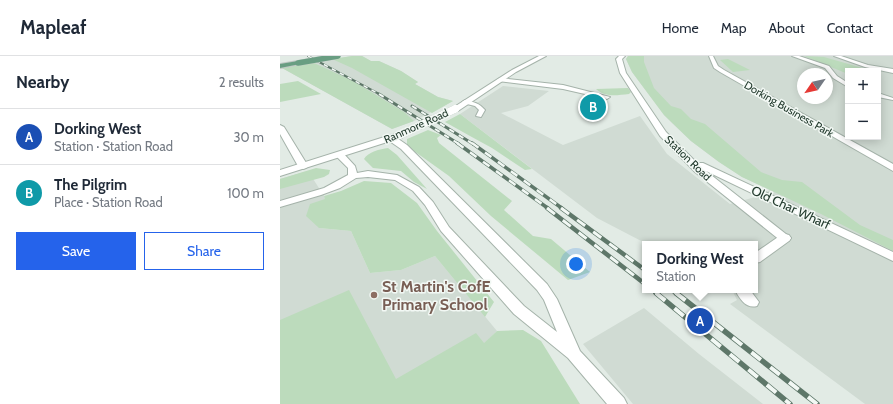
<!DOCTYPE html>
<html lang="en">
<head>
<meta charset="utf-8">
<style>
  :root { --surface:#fff; --page:#f2f2f3; --text:#1f2937; --muted:#747a83; --line:#e0e1e3; --accent:#2563eb }
  body { margin:0; font-family:Cabin,sans-serif; background:var(--page); color:var(--text) }
  .controls { position:absolute; right:12px; top:12px; display:grid; overflow:hidden; border-radius:0px; box-shadow:0 2px 10px #0003 }
  .controls button { width:36px; height:36px; display:grid; place-items:center; padding:0; border:0; border-bottom:1px solid var(--line); background:var(--surface); color:var(--text); font:20px sans-serif }
  .compass { position:absolute; left:517px; top:12px; width:36px; height:36px; border-radius:50%; background:var(--surface); box-shadow:0 2px 10px #0003; rotate:236deg }
  .you { position:absolute; left:296px; top:208px; width:14px; height:14px; margin:-10px; border:3px solid #fff; border-radius:50%; background:#1a73e8; box-shadow:0 0 0 6px #1a73e833 }
  .badge { display:grid; place-items:center; width:26px; height:26px; border-radius:50%; background:var(--accent); color:#fff; font-size:13px; font-weight:700 }
  .pin { position:absolute; translate:-50% -50%; border:2px solid #fff; box-shadow:0 1px 4px #0006 }
  .popup { position:absolute; left:362px; top:185px; width:116px; height:52px; box-sizing:border-box; display:grid; place-content:center; border-radius:0px; background:var(--surface); filter:drop-shadow(0 1px 3px #0005); font-size:13px; white-space:nowrap; color:var(--muted) }
  .popup b { font-size:15px; color:var(--text) }
  .popup::after { content:''; position:absolute; left:50%; top:100%; margin-left:-8px; border:8px solid transparent; border-top-color:var(--surface) }
  .list { margin:0; padding:0; list-style:none }
  h2 { display:flex; justify-content:space-between; align-items:center; height:52px; margin:0; padding:0 16px; font-size:17px }
  h2 small { font-size:13px; font-weight:400; color:var(--muted) }
  .list li { display:grid; grid-template-columns:26px 1fr auto; gap:12px; align-items:center; box-sizing:border-box; height:56px; padding:0 16px; border-top:1px solid var(--line) }
  .list b { display:block; font-size:15px; white-space:nowrap }
  .list p { margin:0; font-size:13px; white-space:nowrap; color:var(--muted) }
  .list em { font-size:13px; font-style:normal; color:var(--muted) }
  .actions { display:flex; gap:8px; padding:12px 16px }
  .actions a { flex:1; padding:9px 0; border:1px solid var(--accent); border-radius:0px; text-align:center; font-size:14px; color:var(--accent) }
  .actions .main { background:var(--accent); color:#fff }
  .map { position:relative; flex:none; width:613px; height:348px; overflow:hidden }
  header { display:flex; align-items:center; gap:24px; box-sizing:border-box; height:56px; padding:0 20px; background:var(--surface); border-bottom:1px solid var(--line) }
  header strong { font-size:19px }
  nav { display:flex; gap:22px; margin-inline-start:auto; font-size:14px }
  main { display:flex }
  aside { flex:1; background:var(--surface) }
  .map>svg:first-child { display:block }
</style>
</head>
<body>
<header>
<strong>Mapleaf</strong>
<nav><a>Home</a><a>Map</a><a>About</a><a>Contact</a></nav>
</header>
<main>
<aside>
<h2>Nearby<small>2 results</small></h2>
<ul class="list">
<li><span class="badge" style="background:#1a4fb4">A</span><div><b>Dorking West</b><p>Station · Station Road</p></div><em>30 m</em></li>
<li><span class="badge" style="background:#0f9aa8">B</span><div><b>The Pilgrim</b><p>Place · Station Road</p></div><em>100 m</em></li>
</ul>
<div class="actions"><a class="main">Save</a><a>Share</a></div>
</aside>
<div class="map">
<svg width="613" height="348" viewBox="0 0 613 348">
  <rect width="100%" height="100%" fill="#e2ebe5"/>
  <path fill="#d0dbd3" fill-rule="evenodd" d="M 72,0 L 82,0 L 91,5 L 99,5 L 121,15 L 138,26 L 135,28 L 158,41 L 173,45 L 134,65 L 112,73 L 2,12 Z
    M 348,0 L 613,0 L 613,348 L 585,348 L 450,248 L 457,244 L 452,234 L 475,234 L 475,188 L 367,188 L 317,162 L 180,58 L 223,30 L 269,35 L 248,50 L 221,57 L 283,89 L 360,60 L 387,98 L 450,148 L 479,140 L 490,134 L 462,121 L 439,106 L 411,85 L 392,67 L 384,59 L 352,16 L 346,3 ZM 568,15 L 598,15 L 598,81 L 568,81 ZM 523,18 L 547,18 L 547,42 L 523,42 Z
    M 28,115 L 46,143 L 39,172 L 71,175 L 90,217 L 121,214 L 155,200 L 217,275 L 187,304 L 208,348 L 0,348 L 0,123 Z
    M 364,252 L 419,298 L 483,348 L 353,348 L 303,288 Z"/>
  <path fill="#bcdbbc" d="M 72,0 L 82,0 L 91,5 L 99,5 L 121,15 L 138,26 L 135,28 L 158,41 L 173,45 L 152,57 L 72,12 L 52,3 Z
    M 348,0 L 364,0 L 364,6 L 374,32 L 391,50 L 401,53 L 411,63 L 425,68 L 481,116 L 502,124 L 522,126 L 580,169 L 613,184 L 613,195 L 541,158 L 462,121 L 439,106 L 411,85 L 384,59 L 352,16 L 346,3 Z
    M 524,0 L 544,1 L 593,15 L 568,15 L 568,18 Z
    M 448,3 L 470,14 L 453,16 L 440,4 Z
    M 34,7 L 73,25 L 124,56 L 134,65 L 112,73 L 2,12 Z
    M 18,25 L 41,38 L 0,46 L 0,28 Z
    M 348,32 L 351,36 L 349,38 C 337,39 326,42 316,33 Z
    M 180,58 L 252,113 L 245,114 L 212,92 L 190,80 L 165,66 Z
    M 148,74 L 161,79 L 157,82 L 159,87 L 232,145 L 224,154 L 253,180 L 271,183 L 310,216 L 288,224 L 211,160 L 169,120 L 127,90 L 127,83 Z
    M 108,92 L 117,99 L 147,133 L 134,126 L 121,115 L 93,112 L 84,103 C 88,96 100,93 108,92 Z
    M 36,112 L 50,114 L 49,118 L 44,121 L 0,133 L 0,123 Z
    M 84,125 L 111,127 L 137,147 L 157,175 L 214,246 L 205,261 L 155,200 L 121,214 L 90,217 L 71,175 L 39,172 L 26,160 L 30,148 L 45,143 L 44,140 L 61,135 Z
    M 69,234 L 116,323 L 196,277 L 204,287 L 217,275 L 243,274 L 261,285 L 300,348 L 0,348 L 0,264 Z"/>
  <g fill="none" stroke-linecap="round" stroke-linejoin="round">
    <defs>
      <path id="service" d="M 429,0 L 433,0 L 438,10 L 444,14 L 613,108 L 613,115 L 440,16 L 434,12 Z
        M 512,0 L 519,0 L 549,10 L 557,20 L 568,27 L 568,31 L 553,22 L 545,12 Z
        M 554,0 L 561,0 L 588,9 L 613,13 L 613,17 L 585,11 Z
        M 220,22 L 283,29 L 330,41 L 327,43 L 283,33 L 218,25 L 217,24 Z
        M 598,37 L 613,42 L 613,44 L 598,41 Z
        M 185,44 C 194,46 199,47 205,54 L 201,61 L 196,60 L 199,54 L 195,50 L 183,47 L 182,46 Z
        M 108,80 L 114,80 L 127,89 L 267,228 L 277,243 L 300,295 L 344,342 L 347,348 L 327,348 L 288,302 L 234,258 L 161,175 L 145,149 L 133,135 L 115,124 L 88,121 L 76,122 L 60,132 L 41,139 L 0,151 L 0,145 L 44,132 L 68,119 L 68,112 L 57,101 L 56,99 L 57,97 L 63,97 L 75,110 L 77,117 L 88,115 L 117,119 L 139,131 L 153,146 L 169,171 L 244,250 L 277,276 L 264,244 L 257,234 L 121,93 L 108,84 Z"/>
      <path id="pedestrian" d="M 505,178 L 509,179 L 511,182 L 509,185 L 480,206 L 475,207 L 475,197 L 501,179 Z
        M 455,234 L 470,234 L 479,246 L 477,250 C 466,253 460,243 455,234 Z"/>
      <path id="minor" d="M 339,0 L 345,0 L 342,3 L 346,17 L 386,76 L 417,107 L 423,107 L 613,196 L 613,205 L 426,115 L 511,182 L 509,185 L 501,185 L 415,116 L 380,80 L 340,17 L 336,3 Z
        M 0,69 L 4,71 L 28,110 L 26,112 L 23,113 L 18,110 L 0,78 Z"/>
      <path id="tertiary" d="M 259,0 L 266,0 L 236,16 L 178,55 L 175,55 L 171,53 L 232,14 Z
        M 117,77 L 120,77 L 124,79 L 123,81 L 0,120 L 0,114 Z"/>
      <path id="primary" d="M 18,5 L 21,7 L 20,8 L 0,12 L 0,8 Z"/>
    </defs>
    <use href="#service" stroke="#a5b3aa" stroke-width="2"/>
    <use href="#pedestrian" stroke="#a5b3aa" stroke-width="2"/>
    <use href="#minor" stroke="#a5b3aa" stroke-width="2"/>
    <use href="#tertiary" stroke="#a5b3aa" stroke-width="2"/>
    <use href="#primary" stroke="#c1c8c4" stroke-width="2"/>
    <use href="#service" fill="#fff" fill-rule="evenodd"/>
    <use href="#pedestrian" fill="#fff" fill-rule="evenodd"/>
    <use href="#minor" fill="#fff" fill-rule="evenodd"/>
    <use href="#tertiary" fill="#fff" fill-rule="evenodd"/>
    <use href="#primary" fill="#699e82" fill-rule="evenodd"/>
    <defs>
      <path id="rail-far4" d="M 28,0 L 101,39"/>
      <path id="rail-far3" d="M 99,38 L 179,88
        M 132,50 L 193,88"/>
      <path id="rail-far2" d="M 177,87 L 269,153
        M 192,87 L 283,153"/>
      <path id="rail-far1" d="M 267,152 L 365,228
        M 281,152 L 365,214
        M 373,234 L 378,238
        M 392,234 L 397,238"/>
      <path id="rail" d="M 376,237 L 510,348
        M 396,237 L 537,348"/>
    </defs>
    <use href="#rail-far4" stroke="#5e7769" stroke-width="2"/>
    <use href="#rail-far3" stroke="#5e7769" stroke-width="3"/>
    <use href="#rail-far2" stroke="#5e7769" stroke-width="3.5"/>
    <use href="#rail-far1" stroke="#5e7769" stroke-width="4.5"/>
    <use href="#rail" stroke="#5e7769" stroke-width="5.5"/>
    <use href="#rail-far4" stroke="#f2f8f4" stroke-width="1.5" stroke-dasharray="4.5" stroke-linecap="butt"/>
    <use href="#rail-far3" stroke="#f2f8f4" stroke-width="2" stroke-dasharray="5.5" stroke-linecap="butt"/>
    <use href="#rail-far2" stroke="#f2f8f4" stroke-width="2.5" stroke-dasharray="8" stroke-linecap="butt"/>
    <use href="#rail-far1" stroke="#f2f8f4" stroke-width="3" stroke-dasharray="10" stroke-linecap="butt"/>
    <use href="#rail" stroke="#f2f8f4" stroke-width="4" stroke-dasharray="12" stroke-linecap="butt"/>
    <defs>
      <path id="tertiary-bridge" d="M 120,79 L 175,53"/>
      <path id="primary-bridge" d="M 18,7 L 58,0"/>
    </defs>
    <use href="#tertiary-bridge" stroke="#a5b3aa" stroke-width="8" stroke-linecap="butt"/>
    <use href="#primary-bridge" stroke="#c1c8c4" stroke-width="6" stroke-linecap="butt"/>
    <use href="#tertiary-bridge" stroke="#fff" stroke-width="8"/>
    <use href="#primary-bridge" stroke="#699e82" stroke-width="5.5"/>
  </g>
  <circle fill="#8d6e63" stroke="#f2f8f4" stroke-width="1.5" cx="94" cy="239" r="4"/>
  <g text-anchor="middle" stroke-width="3" stroke-linejoin="round" paint-order="stroke">
    <g font-size="11" fill="#233b2e" stroke="#f2f8f4">
      <text transform="translate(509 53) rotate(30)" y="4">Dorking Business Park</text>
      <text transform="translate(136 70) rotate(-24)" y="4">Ranmore Road</text>
      <text transform="translate(408 102) rotate(44)" y="4">Station Road</text>
    </g>
    <g font-size="13" fill="#233b2e" stroke="#f2f8f4">
      <text transform="translate(511 151) rotate(25)" y="5">Old Char Wharf</text>
    </g>
    <g font-size="16" font-weight="bold" fill="#785e54" stroke="#f2f8f4" text-anchor="start">
      <text x="102" y="236">St Martin's CofE<tspan x="102" dy="18">Primary School</tspan></text>
    </g>
  </g>
</svg>
<div class="controls">
<button>+</button>
<button>−</button>
</div>
<svg class="compass" viewBox="-18 -18 36 36"><path d="M0-13l5 13h-10z" fill="#e53935"/><path d="M0 13l5-13h-10z" fill="#747a83"/></svg>
<div class="you"></div>
<div class="pin badge" style="left:420px;top:265px;background:#1a4fb4">A</div>
<div class="popup"><b>Dorking West</b>Station</div>
<div class="pin badge" style="left:313px;top:51px;background:#0f9aa8">B</div>
</div>
</main>
</body>
</html>
